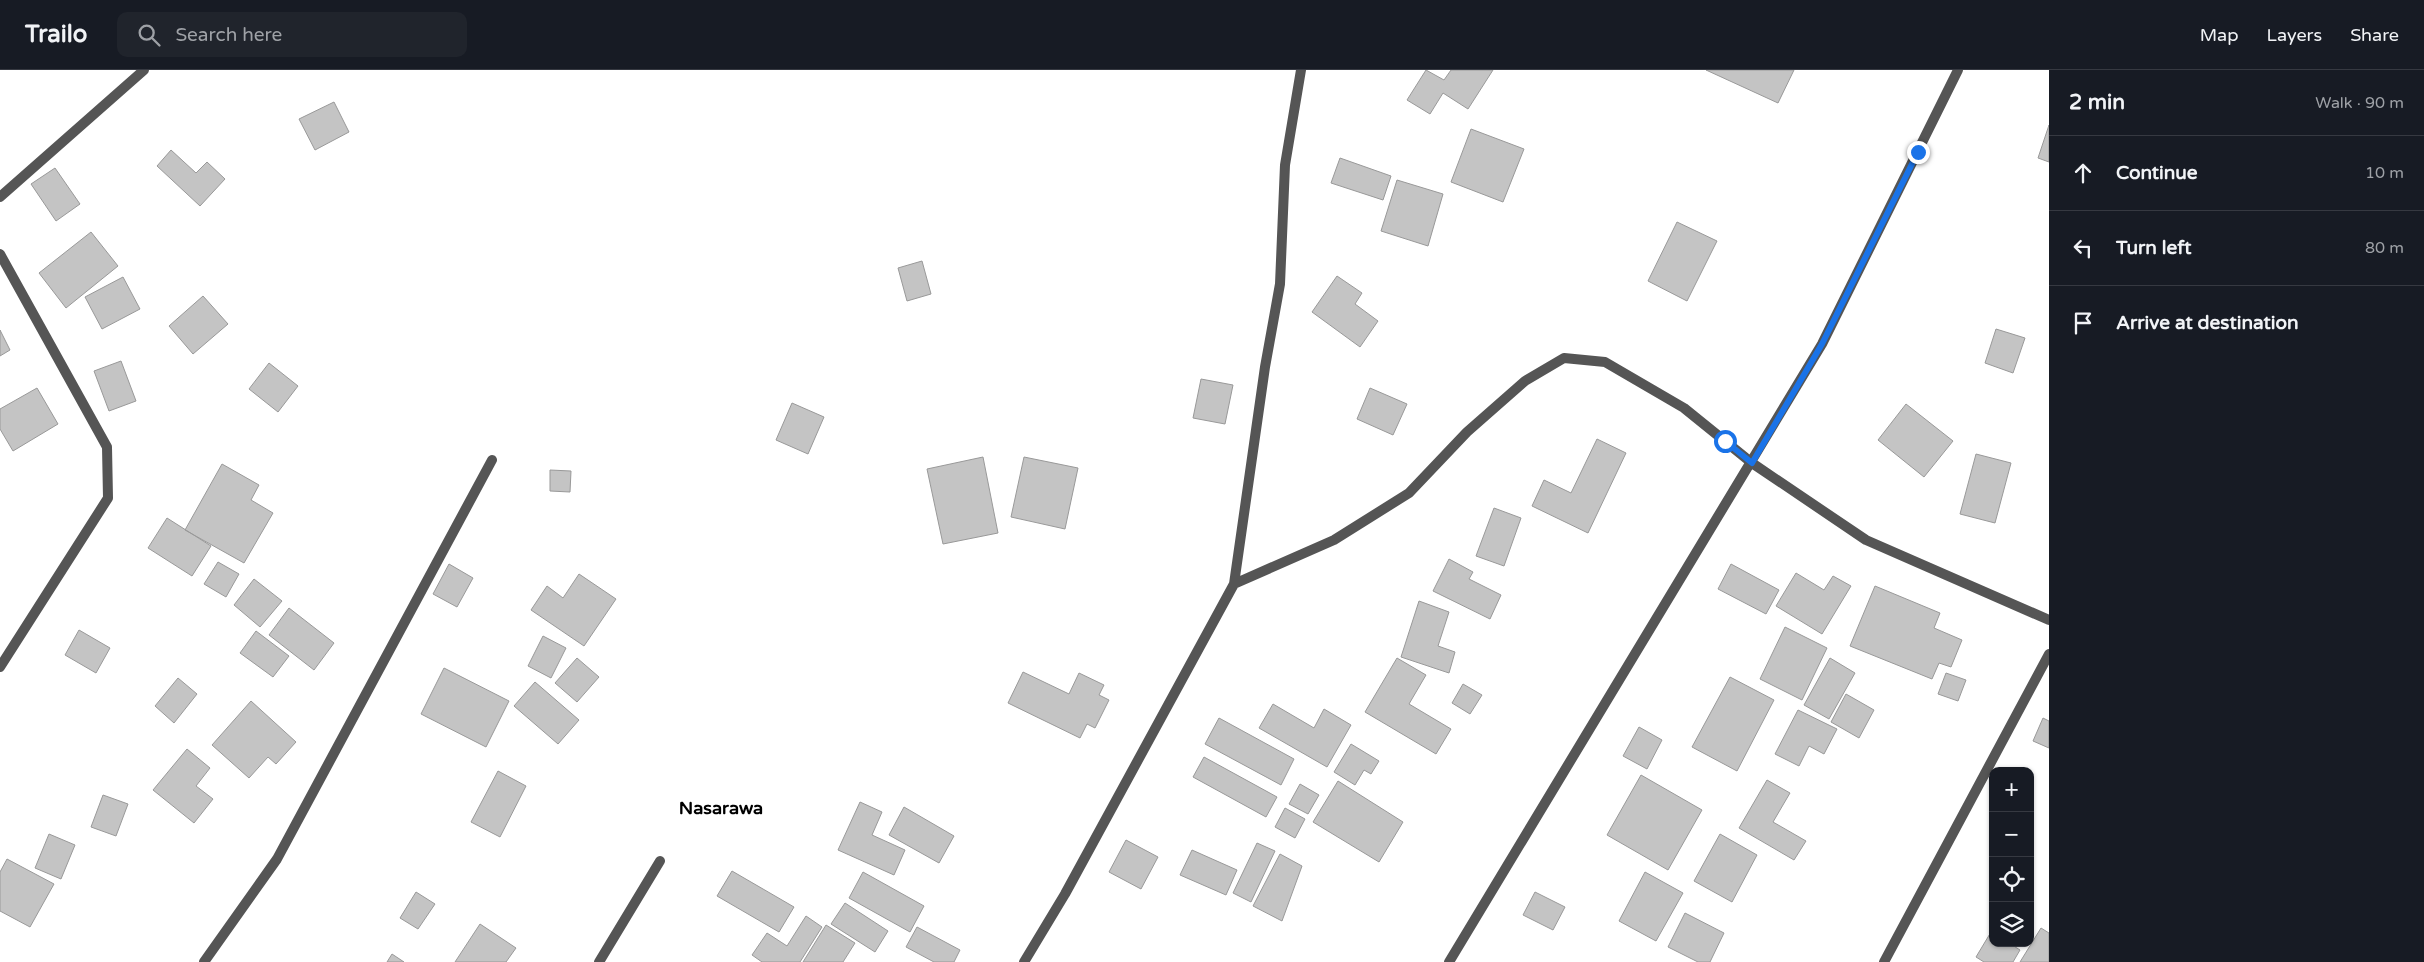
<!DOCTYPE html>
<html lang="en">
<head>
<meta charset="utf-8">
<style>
  :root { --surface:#171b24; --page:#20242c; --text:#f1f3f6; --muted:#9ea1a6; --line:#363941 }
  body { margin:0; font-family:"Varela Round",sans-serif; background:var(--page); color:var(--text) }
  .controls { position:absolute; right:15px; bottom:15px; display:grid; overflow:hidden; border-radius:10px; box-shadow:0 1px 4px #0004 }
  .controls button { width:45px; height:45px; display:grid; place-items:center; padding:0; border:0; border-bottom:1px solid var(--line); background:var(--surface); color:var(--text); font:25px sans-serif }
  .stop { position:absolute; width:15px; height:15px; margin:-11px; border:4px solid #1a73e8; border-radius:50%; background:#fff }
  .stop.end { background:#1a73e8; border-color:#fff; box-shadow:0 1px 5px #0008 }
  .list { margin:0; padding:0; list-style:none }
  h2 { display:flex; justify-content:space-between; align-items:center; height:65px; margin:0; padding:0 20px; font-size:21px }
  h2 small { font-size:16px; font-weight:400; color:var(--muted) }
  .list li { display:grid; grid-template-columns:32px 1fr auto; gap:15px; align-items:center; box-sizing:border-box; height:75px; padding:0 20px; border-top:1px solid var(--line) }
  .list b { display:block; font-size:19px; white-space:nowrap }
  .list em { font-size:16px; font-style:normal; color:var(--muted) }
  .icon { flex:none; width:28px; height:28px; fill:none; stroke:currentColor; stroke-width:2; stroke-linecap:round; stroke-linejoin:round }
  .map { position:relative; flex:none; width:2049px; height:892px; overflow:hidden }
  header { display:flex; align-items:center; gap:30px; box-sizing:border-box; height:70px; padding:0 25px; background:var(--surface); border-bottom:1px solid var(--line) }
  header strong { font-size:24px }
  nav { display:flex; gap:28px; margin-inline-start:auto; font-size:18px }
  .search { width:350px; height:45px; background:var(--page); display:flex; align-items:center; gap:12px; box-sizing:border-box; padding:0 18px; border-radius:10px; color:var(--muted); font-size:19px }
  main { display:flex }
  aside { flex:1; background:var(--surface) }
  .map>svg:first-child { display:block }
</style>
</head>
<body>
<header>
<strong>Trailo</strong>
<div class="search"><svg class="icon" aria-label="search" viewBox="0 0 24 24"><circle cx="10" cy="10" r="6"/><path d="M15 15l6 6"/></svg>Search here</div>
<nav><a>Map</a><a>Layers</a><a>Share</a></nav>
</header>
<main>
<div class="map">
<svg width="2049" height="892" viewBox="0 0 2049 892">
  <rect width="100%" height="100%" fill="#fff"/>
  <path fill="#c4c4c4" stroke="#999" d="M 1426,0 L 1444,10 L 1451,0 L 1493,0 L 1468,39 L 1443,23 L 1430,44 L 1407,30 Z
    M 1706,0 L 1794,0 L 1778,33 Z
    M 334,32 L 349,62 L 315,80 L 299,49 Z
    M 2049,55 L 2049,92 L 2038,88 Z
    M 1471,59 L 1524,79 L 1503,132 L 1451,112 Z
    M 171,80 L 196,103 L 207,92 L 225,109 L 200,136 L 157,96 Z
    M 1340,88 L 1391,106 L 1383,130 L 1331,113 Z
    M 55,98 L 80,134 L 56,151 L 31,114 Z
    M 1397,110 L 1443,124 L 1428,176 L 1381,161 Z
    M 1677,152 L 1717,171 L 1687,231 L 1648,211 Z
    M 91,162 L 118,196 L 66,238 L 39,203 Z
    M 922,191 L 931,224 L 907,231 L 898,198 Z
    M 1337,206 L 1362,223 L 1355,234 L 1378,251 L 1360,277 L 1312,242 Z
    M 123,207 L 140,239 L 102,259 L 85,227 Z
    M 203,226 L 228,254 L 193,284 L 169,256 Z
    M 1996,259 L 2025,268 L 2013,303 L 1985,293 Z
    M 0,260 L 10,280 L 0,286 Z
    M 121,291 L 136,331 L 109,341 L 94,301 Z
    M 269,293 L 298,316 L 278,342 L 249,319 Z
    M 1201,309 L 1233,315 L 1225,354 L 1193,348 Z
    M 37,318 L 58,354 L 13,381 L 0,359 L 0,339 Z
    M 1370,318 L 1407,334 L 1393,365 L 1357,349 Z
    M 792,333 L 824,347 L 808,384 L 776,370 Z
    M 1906,334 L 1953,371 L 1924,407 L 1878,370 Z
    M 1597,369 L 1626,383 L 1588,463 L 1532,436 L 1544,410 L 1571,423 Z
    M 1976,384 L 2011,393 L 1995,453 L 1960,444 Z
    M 983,387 L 998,463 L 943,474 L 927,399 Z
    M 1024,387 L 1078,398 L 1065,459 L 1011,447 Z
    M 222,394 L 259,415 L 251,430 L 273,443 L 244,493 L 185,460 Z
    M 550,400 L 571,401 L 570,422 L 550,421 Z
    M 1494,438 L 1521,448 L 1504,496 L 1476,486 Z
    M 167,448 L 211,476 L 192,506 L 148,478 Z
    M 1449,489 L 1473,502 L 1469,509 L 1501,525 L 1490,549 L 1433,521 Z
    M 218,492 L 239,504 L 226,527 L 204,514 Z
    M 449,494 L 473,508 L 457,537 L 433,524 Z
    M 1731,494 L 1779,520 L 1766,544 L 1718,519 Z
    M 1796,503 L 1824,520 L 1833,506 L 1851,516 L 1822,564 L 1776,536 Z
    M 579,504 L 616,529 L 584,576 L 531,540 L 547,516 L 563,528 Z
    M 254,509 L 282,531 L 260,557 L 234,535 Z
    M 1875,516 L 1940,543 L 1934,558 L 1962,570 L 1951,597 L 1939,593 L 1932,609 L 1850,576 Z
    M 1419,531 L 1449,542 L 1438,576 L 1455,582 L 1449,603 L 1401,587 Z
    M 289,538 L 334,573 L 314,600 L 269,565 Z
    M 1785,557 L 1827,578 L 1802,630 L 1760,609 Z
    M 79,560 L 110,578 L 96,603 L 65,585 Z
    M 256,561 L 289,586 L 273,607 L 240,583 Z
    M 543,566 L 566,578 L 551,608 L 528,596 Z
    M 577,588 L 599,607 L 577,632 L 555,613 Z
    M 1397,588 L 1426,605 L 1409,634 L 1451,659 L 1436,684 L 1365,642 Z
    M 1830,588 L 1855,603 L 1829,649 L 1804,635 Z
    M 444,598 L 509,631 L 486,677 L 421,644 Z
    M 1023,602 L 1069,624 L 1079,603 L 1104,615 L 1099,625 L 1109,630 L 1095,658 L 1087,654 L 1080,668 L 1008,633 Z
    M 1946,603 L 1966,610 L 1958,631 L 1938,624 Z
    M 1730,607 L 1774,630 L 1737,701 L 1692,677 Z
    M 178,608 L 197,624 L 174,653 L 155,636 Z
    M 535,612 L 579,650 L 558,674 L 514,636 Z
    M 1463,614 L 1482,625 L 1470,644 L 1452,633 Z
    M 1846,624 L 1874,640 L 1859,668 L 1831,652 Z
    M 251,631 L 296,672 L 276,694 L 268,687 L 249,708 L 212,675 Z
    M 1273,634 L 1314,658 L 1324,639 L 1351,655 L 1327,697 L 1259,658 Z
    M 1798,640 L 1837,659 L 1824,684 L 1809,676 L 1799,696 L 1775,684 Z
    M 1219,648 L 1294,689 L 1281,715 L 1205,674 Z
    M 2043,648 L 2049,651 L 2049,678 L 2033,671 Z
    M 1639,657 L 1662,670 L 1647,699 L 1623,686 Z
    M 1351,674 L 1379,691 L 1371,704 L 1364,700 L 1355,715 L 1334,702 Z
    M 187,679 L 210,698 L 196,716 L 213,729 L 194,753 L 153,720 Z
    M 1204,687 L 1277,727 L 1266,747 L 1193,707 Z
    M 498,701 L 526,716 L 500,767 L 471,752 Z
    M 1641,705 L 1702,740 L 1668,800 L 1607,765 Z
    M 1767,710 L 1790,723 L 1773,752 L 1806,771 L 1794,790 L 1739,758 Z
    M 1338,711 L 1403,752 L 1379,792 L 1313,752 Z
    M 1300,714 L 1319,725 L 1308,744 L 1289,734 Z
    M 103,725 L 128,734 L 116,766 L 91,757 Z
    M 860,732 L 882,742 L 872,765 L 905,780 L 894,805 L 838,780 Z
    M 904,737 L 954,766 L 939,793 L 889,765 Z
    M 1285,738 L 1305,749 L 1295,768 L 1275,757 Z
    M 49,764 L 75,775 L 61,809 L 35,798 Z
    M 1720,764 L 1757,785 L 1732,832 L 1694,811 Z
    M 1126,770 L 1158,787 L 1141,819 L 1109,802 Z
    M 1257,773 L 1275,781 L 1251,832 L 1233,823 Z
    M 1192,780 L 1237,800 L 1226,825 L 1180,805 Z
    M 1280,784 L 1302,796 L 1282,851 L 1253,836 Z
    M 7,789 L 54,814 L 30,857 L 0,841 L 0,802 Z
    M 732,801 L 794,837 L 779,862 L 717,826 Z
    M 863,802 L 924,836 L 910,862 L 849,828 Z
    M 1645,802 L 1683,823 L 1656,871 L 1619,851 Z
    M 416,822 L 435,834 L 418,859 L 400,848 Z
    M 1535,822 L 1565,837 L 1553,860 L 1523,845 Z
    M 845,833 L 888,861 L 875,882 L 831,854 Z
    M 1685,843 L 1724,863 L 1710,892 L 1698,892 L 1668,877 Z
    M 806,846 L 822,857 L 800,892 L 762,892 L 752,885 L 767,863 L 787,876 Z
    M 480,854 L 516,878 L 506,892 L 455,892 Z
    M 826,855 L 855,873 L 843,892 L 803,892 Z
    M 917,857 L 960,880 L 954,892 L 934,892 L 906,877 Z
    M 2041,858 L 2049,863 L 2049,892 L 2020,892 Z
    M 1991,862 L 1993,863 L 1993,873 L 2009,873 L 2020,880 L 2013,892 L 1984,892 L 1976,887 Z
    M 392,884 L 404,892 L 387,892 Z"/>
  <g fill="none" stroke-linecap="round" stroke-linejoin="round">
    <path stroke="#555" stroke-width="10" d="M 0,127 L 144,0
      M 0,184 L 107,377 L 108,428 L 0,597
      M 1234,514 L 1334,470 L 1409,423 L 1467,362 L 1525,311 L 1564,288 L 1605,292 L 1684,338 L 1752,393 L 1866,470 L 2049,550
      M 204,892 L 277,789 L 492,390
      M 599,892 L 660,791
      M 1024,892 L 1065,824 L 1234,514 L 1265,297 L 1280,214 L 1285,95 L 1301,0
      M 1449,892 L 1822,274 L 1958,0
      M 1884,892 L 2049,584"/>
  </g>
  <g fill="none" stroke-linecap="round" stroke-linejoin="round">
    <path stroke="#1a73e8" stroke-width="6" d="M 1725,371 L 1752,393 L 1822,274 L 1918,82"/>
  </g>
  <g text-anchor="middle" stroke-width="4" stroke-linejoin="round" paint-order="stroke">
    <g font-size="18" font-weight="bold" fill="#000" stroke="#fff">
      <text x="721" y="744">Nasarawa</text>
    </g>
  </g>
</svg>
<div class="controls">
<button>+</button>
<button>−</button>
<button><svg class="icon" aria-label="locate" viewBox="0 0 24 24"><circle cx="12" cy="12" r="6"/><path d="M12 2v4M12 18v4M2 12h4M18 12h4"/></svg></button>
<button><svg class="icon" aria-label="layers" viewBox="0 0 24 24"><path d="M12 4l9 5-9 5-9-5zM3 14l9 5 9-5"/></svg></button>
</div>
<div class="stop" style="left:1725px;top:371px"></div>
<div class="stop end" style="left:1918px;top:82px"></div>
</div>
<aside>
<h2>2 min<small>Walk · 90 m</small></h2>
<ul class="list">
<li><svg class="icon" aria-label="ahead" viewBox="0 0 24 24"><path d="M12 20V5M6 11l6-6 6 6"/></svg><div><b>Continue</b></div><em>10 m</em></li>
<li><svg class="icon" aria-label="left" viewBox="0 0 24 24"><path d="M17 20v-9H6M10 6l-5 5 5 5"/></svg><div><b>Turn left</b></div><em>80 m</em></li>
<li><svg class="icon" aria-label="arrive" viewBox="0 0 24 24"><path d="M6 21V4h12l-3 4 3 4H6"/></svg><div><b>Arrive at destination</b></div></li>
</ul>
</aside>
</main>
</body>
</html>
